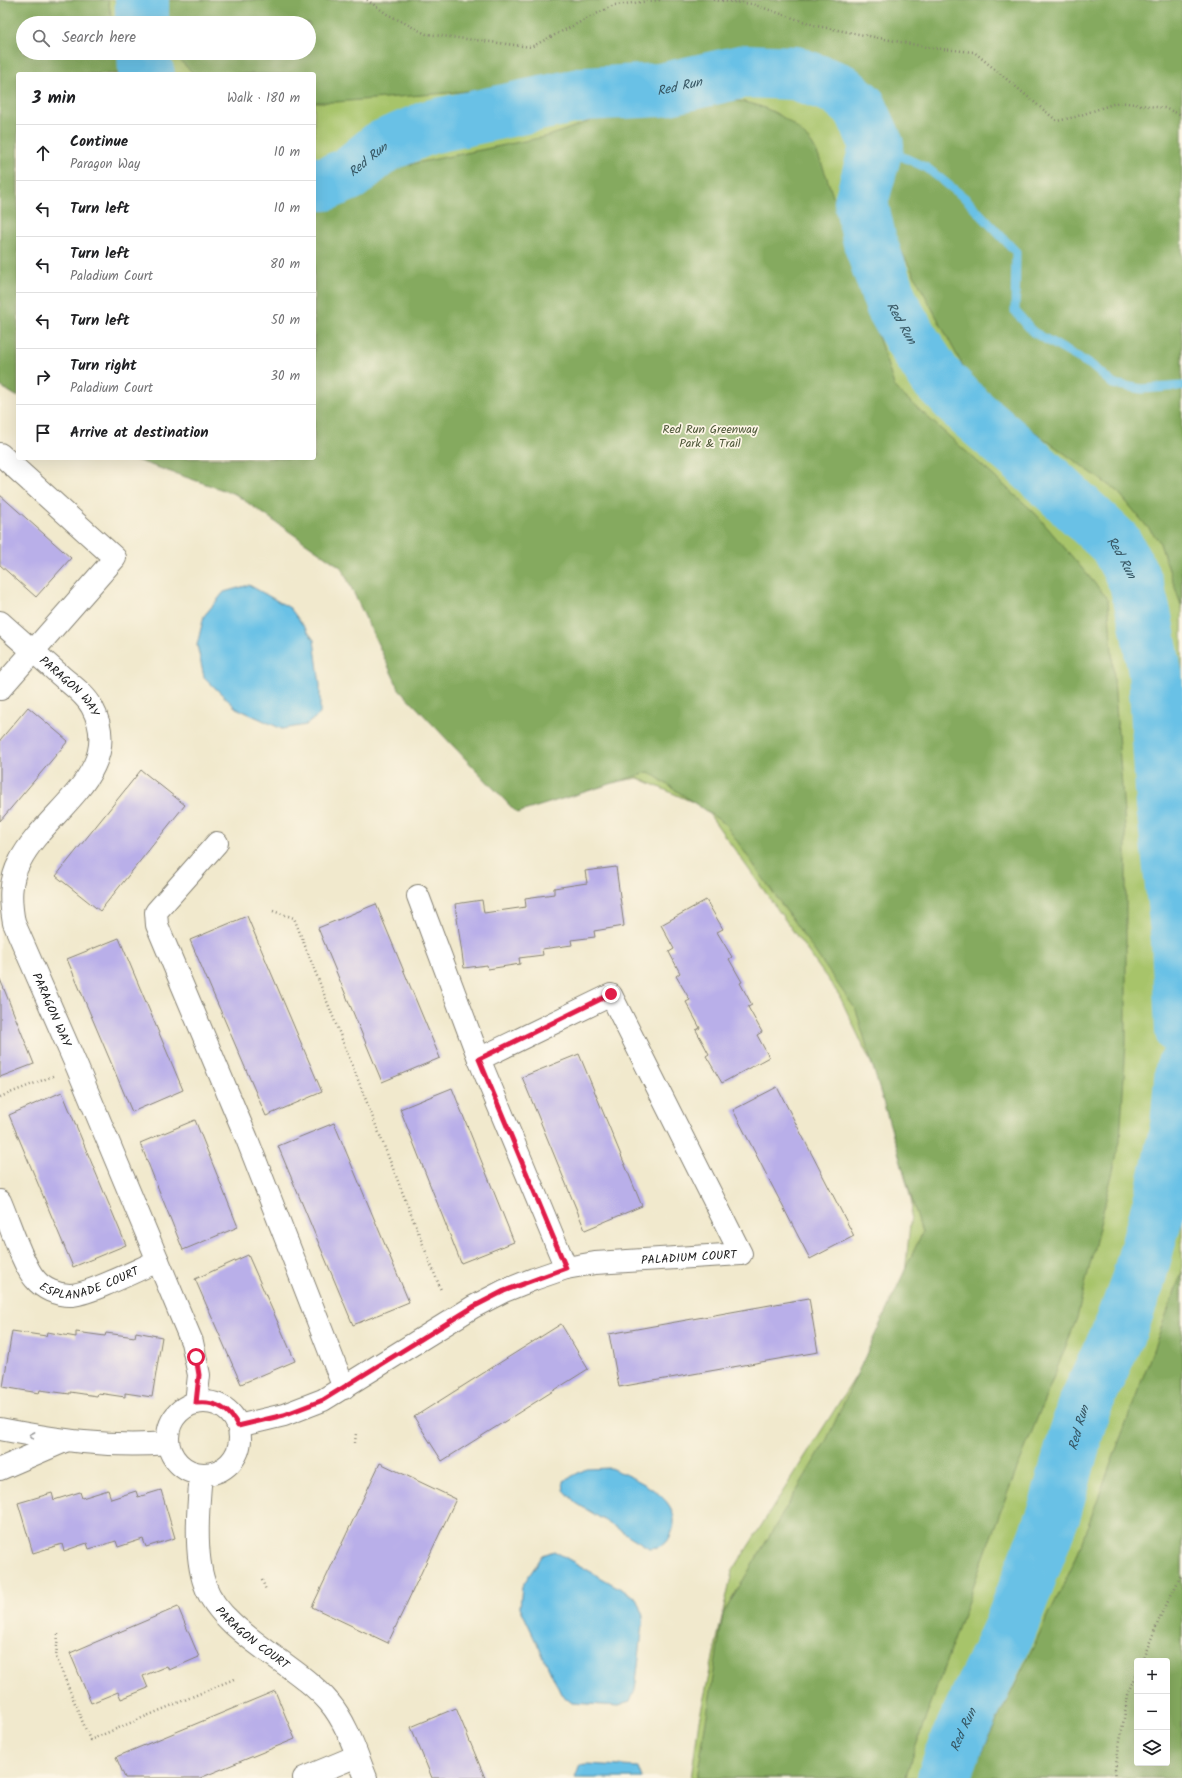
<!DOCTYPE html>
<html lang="en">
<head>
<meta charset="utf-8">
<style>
  :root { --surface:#fff; --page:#f2f2f2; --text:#202124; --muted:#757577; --line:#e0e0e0 }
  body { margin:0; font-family:Kalam,sans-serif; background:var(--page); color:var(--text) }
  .controls { position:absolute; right:12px; bottom:12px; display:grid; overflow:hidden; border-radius:4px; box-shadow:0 4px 16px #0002 }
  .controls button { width:36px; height:36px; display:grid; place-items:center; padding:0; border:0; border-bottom:1px solid var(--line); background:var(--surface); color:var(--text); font:20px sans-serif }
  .stop { position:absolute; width:12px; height:12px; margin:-9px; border:3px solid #e11d48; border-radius:50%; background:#fff }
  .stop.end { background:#e11d48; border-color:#fff; box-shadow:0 1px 4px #0008 }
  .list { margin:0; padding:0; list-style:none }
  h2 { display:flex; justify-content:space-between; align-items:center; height:52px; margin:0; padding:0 16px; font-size:17px }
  h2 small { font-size:13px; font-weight:400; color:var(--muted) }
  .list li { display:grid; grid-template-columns:26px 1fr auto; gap:12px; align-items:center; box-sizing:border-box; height:56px; padding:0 16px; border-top:1px solid var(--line) }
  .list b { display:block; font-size:15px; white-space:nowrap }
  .list p { margin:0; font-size:13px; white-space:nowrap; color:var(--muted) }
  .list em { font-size:13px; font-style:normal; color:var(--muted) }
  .icon { flex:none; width:22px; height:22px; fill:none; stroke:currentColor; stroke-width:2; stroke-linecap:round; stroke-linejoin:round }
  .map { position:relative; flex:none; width:1182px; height:1778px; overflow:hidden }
  .search { position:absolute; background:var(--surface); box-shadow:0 4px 16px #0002; left:16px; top:16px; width:300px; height:44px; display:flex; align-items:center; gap:10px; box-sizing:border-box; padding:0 14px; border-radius:22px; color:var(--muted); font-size:15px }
  .panel { position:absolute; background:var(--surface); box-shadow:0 4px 16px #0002; left:16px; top:72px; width:300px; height:388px; border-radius:4px }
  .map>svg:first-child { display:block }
</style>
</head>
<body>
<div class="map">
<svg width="1182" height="1778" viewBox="0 0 1182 1778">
  <rect width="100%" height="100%" fill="#fcf5e5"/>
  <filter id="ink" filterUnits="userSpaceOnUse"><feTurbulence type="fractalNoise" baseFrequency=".025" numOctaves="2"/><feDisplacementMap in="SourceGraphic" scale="8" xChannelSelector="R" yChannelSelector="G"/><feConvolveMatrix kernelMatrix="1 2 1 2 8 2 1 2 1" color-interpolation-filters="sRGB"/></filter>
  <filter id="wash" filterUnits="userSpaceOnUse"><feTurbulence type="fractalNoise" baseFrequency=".012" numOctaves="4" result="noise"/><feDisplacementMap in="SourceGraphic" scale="16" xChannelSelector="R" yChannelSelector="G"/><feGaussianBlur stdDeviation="0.9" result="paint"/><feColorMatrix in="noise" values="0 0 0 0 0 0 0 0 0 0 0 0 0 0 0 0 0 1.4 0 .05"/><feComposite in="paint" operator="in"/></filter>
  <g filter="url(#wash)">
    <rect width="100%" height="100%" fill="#f1e9cd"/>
    <path fill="#a7c46b" stroke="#627044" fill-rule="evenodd" d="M 0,0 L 979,0 L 1182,468 L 1182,1778 L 691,1778 L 699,1720 L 732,1572 L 902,1303 L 912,1204 L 882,1086 L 839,995 L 704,807 L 638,778 L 531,796 L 314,458 L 314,74 L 18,74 ZM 23,23 L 309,23 L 309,53 L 23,53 ZM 1137,1661 L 1167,1661 L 1167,1763 L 1137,1763 Z"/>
    <path fill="#85aa5f" stroke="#50633e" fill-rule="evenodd" d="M 0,0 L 108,0 L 113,23 L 23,23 L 23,53 L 120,53 L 125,74 L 18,74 L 18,397 L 0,386 Z
      M 148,0 L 1182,0 L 1182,608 L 1159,541 L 1118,492 L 975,389 L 874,200 L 830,77 L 698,60 L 471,91 L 336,102 L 314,102 L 314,74 L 194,74 L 172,53 L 309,53 L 309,23 L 151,23 Z
      M 650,99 C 712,99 768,89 812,144 C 818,153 822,165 826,175 L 895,388 L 1035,513 L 1108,599 L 1126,840 L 1126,1042 L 1120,1142 L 1077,1318 L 1000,1512 L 911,1759 L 906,1778 L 697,1778 L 723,1614 L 827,1439 L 922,1233 L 856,1010 L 725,824 L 649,772 L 517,813 L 399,689 L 342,568 L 235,494 L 130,458 L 314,458 L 314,198 L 397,167 L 549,136 Z
      M 1182,1272 L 1182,1778 L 969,1778 L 1074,1563 ZM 1137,1661 L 1167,1661 L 1167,1763 L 1137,1763 Z"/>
    <path fill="#69c1e6" stroke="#426e81" d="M 249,585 L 290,608 L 314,640 L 320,685 L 320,714 L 306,725 L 282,729 L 236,708 L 204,677 L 197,645 L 204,616 L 224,592 Z
      M 610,1468 C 634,1478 685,1498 672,1532 C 667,1545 663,1547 649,1548 L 576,1503 L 564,1490 L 563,1481 L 586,1469 Z
      M 554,1551 L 637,1598 L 644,1616 L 635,1690 L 630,1702 L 619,1706 L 572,1703 L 561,1694 L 520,1607 L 522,1586 L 543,1555 Z
      M 587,1764 L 638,1767 L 642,1778 L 575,1778 L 580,1765 Z"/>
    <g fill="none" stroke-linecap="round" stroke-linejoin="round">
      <path stroke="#69c1e6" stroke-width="9" d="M 877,145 L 927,168 L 966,199 L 1016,252 L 1015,311 L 1033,332 L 1091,365 L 1113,384 L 1142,389 L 1182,386"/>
      <g stroke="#69c1e6" stroke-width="54">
        <path d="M 142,0 L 142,23"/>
        <path d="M 144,53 L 145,71 L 148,74"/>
        <path id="s1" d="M 314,184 L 325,184 L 349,174 L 382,147 L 429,127 L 585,94 L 660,90 L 745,71 L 795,73 L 839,89 L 860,107 L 877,145 L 861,202 L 870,242 L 892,305 L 910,337 L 935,376 L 969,411 L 1026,460 L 1115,543 L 1135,580 L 1145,617 L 1155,673 L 1163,805 L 1178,940 L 1182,1031"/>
        <path id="s2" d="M 944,1778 L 956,1743 L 1010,1628 L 1055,1510 L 1083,1409 L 1122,1325 L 1137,1284 L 1162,1194 L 1177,1126 L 1182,1069"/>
      </g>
    </g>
    <g id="blocks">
      <path fill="#b9afe9" d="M 0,495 L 71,558 L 36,597 L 0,565 Z
        M 28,707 L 68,741 L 0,821 L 0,740 Z
        M 141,770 L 185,805 L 100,911 L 56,876 Z
        M 616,867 L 624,926 L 594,931 L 595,937 L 571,940 L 572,945 L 542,949 L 543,955 L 519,958 L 520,964 L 488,969 L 487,965 L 464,968 L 455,904 L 482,900 L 484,913 L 526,907 L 525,898 L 554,894 L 554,888 L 587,883 L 585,871 Z
        M 706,900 L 723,929 L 717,932 L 732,957 L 729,959 L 742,982 L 740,983 L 752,1005 L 748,1007 L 762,1032 L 757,1035 L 769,1057 L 722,1083 L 706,1056 L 709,1054 L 696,1030 L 700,1028 L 686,1002 L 690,1000 L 676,976 L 680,973 L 669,952 L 674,949 L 661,925 Z
        M 376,904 L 440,1058 L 382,1082 L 318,928 Z
        M 247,916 L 322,1092 L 266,1116 L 190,940 Z
        M 119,938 L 183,1090 L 132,1112 L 67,959 Z
        M 0,979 L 34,1064 L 0,1077 Z
        M 579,1054 L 642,1206 L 585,1230 L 522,1077 Z
        M 777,1087 L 854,1236 L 810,1259 L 733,1110 Z
        M 452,1088 L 514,1242 L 461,1263 L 400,1109 Z
        M 62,1092 L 126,1245 L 73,1267 L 9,1115 Z
        M 195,1120 L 238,1227 L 183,1250 L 140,1143 Z
        M 334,1123 L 409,1302 L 353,1325 L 278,1146 Z
        M 248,1255 L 295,1361 L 241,1384 L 195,1279 Z
        M 809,1298 L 818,1352 L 619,1387 L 609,1334 Z
        M 561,1324 L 588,1369 L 442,1461 L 414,1417 Z
        M 12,1331 L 46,1336 L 47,1332 L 76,1337 L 76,1332 L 105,1336 L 106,1333 L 135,1337 L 136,1332 L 162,1337 L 152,1397 L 125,1393 L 125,1397 L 98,1393 L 97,1396 L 70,1392 L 70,1394 L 40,1390 L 39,1393 L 3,1387 Z
        M 380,1463 L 456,1499 L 388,1643 L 312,1607 Z
        M 108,1490 L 111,1499 L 136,1491 L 138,1497 L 161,1490 L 175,1538 L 146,1547 L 143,1539 L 118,1547 L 116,1541 L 89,1549 L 87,1543 L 64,1551 L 62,1544 L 33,1553 L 18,1503 L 52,1493 L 54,1500 L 80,1492 L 82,1498 Z
        M 178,1607 L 199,1657 L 169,1670 L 167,1666 L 143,1676 L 148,1688 L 121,1699 L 118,1692 L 91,1703 L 70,1653 Z
        M 275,1691 L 295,1739 L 200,1778 L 125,1778 L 116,1757 Z
        M 456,1708 L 485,1778 L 432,1778 L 411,1727 Z"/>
    </g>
  </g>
  <g filter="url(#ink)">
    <use href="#blocks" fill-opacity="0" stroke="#868274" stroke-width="1"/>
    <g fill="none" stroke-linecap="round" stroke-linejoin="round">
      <defs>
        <g id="minor">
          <path d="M 0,454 L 115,558 L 0,689"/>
          <path id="s3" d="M 0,622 C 20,640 40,657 60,675 C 70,684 85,694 92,707 C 127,772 45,811 20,861 C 9,881 10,901 14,923 L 77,1067 L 192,1342 L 199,1375 L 196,1403"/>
          <path d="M 217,843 L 156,912 L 157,925 L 247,1139 L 344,1388"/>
          <path d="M 418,896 L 479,1059 L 566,1268"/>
          <path id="s4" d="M 0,1201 C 8,1219 23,1266 35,1279 C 43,1289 57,1295 70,1295 C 88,1295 139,1269 158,1261"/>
          <circle cx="204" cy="1438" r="36"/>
          <path id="s5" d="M 238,1426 L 284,1415 L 323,1400 L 473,1307 L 504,1291 L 534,1279 L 566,1268 L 595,1263 L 741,1254 L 611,995 L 479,1059"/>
          <path d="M 0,1429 C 57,1440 110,1448 168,1443"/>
          <path d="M 0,1469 L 65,1441"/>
          <path id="s6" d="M 201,1474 C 198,1506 194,1555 205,1585 C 221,1632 296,1663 329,1702 C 347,1723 356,1753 366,1778"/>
          <path d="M 304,1778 L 357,1756"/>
        </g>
      </defs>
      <use href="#minor" stroke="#868274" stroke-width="24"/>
      <path stroke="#868274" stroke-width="2.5" stroke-dasharray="1 3" stroke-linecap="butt" d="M 367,0 L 387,14 L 426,34 L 531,47 L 614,5 L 661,0
        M 714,0 L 752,4 L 817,26 L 932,48 L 974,52 L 1057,121 L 1075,117 L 1119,102 L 1164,108 L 1182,115
        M 273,911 L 294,918 L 441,1290
        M 0,1097 L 53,1076
        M 355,1443 L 356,1433
        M 262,1580 L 266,1590
        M 58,1634 L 56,1657 L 90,1740 L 234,1679
        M 1142,1661 L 1161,1615 L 1182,1574
        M 1116,1778 L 1115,1770 L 1128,1695 L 1137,1674"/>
      <use href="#minor" stroke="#fff" stroke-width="22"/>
    </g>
    <defs><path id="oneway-chevron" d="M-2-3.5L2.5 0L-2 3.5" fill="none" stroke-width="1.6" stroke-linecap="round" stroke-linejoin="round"/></defs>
    <use stroke="#999" href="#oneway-chevron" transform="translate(32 1435) rotate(-169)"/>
  </g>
  <g fill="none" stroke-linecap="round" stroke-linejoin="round" filter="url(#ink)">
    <path stroke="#e11d48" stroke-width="5" d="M 196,1357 L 199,1375 L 196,1403 C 215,1401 230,1409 238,1426 L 284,1415 L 323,1400 L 473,1307 L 504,1291 L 566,1268 L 479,1059 L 611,994"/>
  </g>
  <g text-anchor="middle" stroke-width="3.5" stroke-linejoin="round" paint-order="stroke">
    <g font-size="12" fill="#4d5738" stroke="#fcf5e5">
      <text x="710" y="433">Red Run Greenway<tspan x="710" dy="14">Park &amp; Trail</tspan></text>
    </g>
    <g font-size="12" fill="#1c1c1c" stroke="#fcf5e5">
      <text dy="4" stroke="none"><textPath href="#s3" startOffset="95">PARAGON WAY</textPath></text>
      <text dy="4" stroke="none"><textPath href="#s3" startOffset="466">PARAGON WAY</textPath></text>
      <text dy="4" stroke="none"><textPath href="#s5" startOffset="490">PALADIUM COURT</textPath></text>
      <text dy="4" stroke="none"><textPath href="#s4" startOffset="146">ESPLANADE COURT</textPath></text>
      <text dy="4" stroke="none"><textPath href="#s6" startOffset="184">PARAGON COURT</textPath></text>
    </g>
    <g font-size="13" font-style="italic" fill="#375663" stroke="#fcf5e5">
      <text dy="5" stroke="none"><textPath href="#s1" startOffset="385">Red Run</textPath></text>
      <text dy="5" stroke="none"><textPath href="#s1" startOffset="61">Red Run</textPath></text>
      <text dy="5" stroke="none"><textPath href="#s1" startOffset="806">Red Run</textPath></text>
      <text dy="5" stroke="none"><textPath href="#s1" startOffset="1130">Red Run</textPath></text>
      <text dy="5" stroke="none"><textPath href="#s2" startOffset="376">Red Run</textPath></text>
      <text dy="5" stroke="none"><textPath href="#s2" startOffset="52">Red Run</textPath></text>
    </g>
  </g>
</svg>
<div class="controls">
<button>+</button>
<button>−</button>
<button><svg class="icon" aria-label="layers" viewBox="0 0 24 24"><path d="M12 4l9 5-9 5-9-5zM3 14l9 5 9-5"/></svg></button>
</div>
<div class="stop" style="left:196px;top:1357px"></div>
<div class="stop end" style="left:611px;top:994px"></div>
<div class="search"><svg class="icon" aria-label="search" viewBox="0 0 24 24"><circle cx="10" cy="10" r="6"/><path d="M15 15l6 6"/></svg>Search here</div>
<section class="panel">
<h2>3 min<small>Walk · 180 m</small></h2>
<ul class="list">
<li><svg class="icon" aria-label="ahead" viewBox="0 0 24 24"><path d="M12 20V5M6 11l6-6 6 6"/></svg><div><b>Continue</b><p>Paragon Way</p></div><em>10 m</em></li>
<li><svg class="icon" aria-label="left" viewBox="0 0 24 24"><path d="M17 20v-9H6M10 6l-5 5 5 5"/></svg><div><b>Turn left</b></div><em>10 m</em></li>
<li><svg class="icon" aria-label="left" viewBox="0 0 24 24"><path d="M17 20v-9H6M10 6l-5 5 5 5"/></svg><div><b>Turn left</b><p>Paladium Court</p></div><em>80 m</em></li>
<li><svg class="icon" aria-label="left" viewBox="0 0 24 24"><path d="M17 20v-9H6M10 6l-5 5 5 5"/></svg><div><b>Turn left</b></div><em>50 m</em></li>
<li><svg class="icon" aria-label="right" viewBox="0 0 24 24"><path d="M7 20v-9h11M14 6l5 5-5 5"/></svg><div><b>Turn right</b><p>Paladium Court</p></div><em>30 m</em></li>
<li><svg class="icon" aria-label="arrive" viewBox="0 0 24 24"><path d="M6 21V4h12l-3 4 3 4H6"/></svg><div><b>Arrive at destination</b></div></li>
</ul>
</section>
</div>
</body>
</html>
